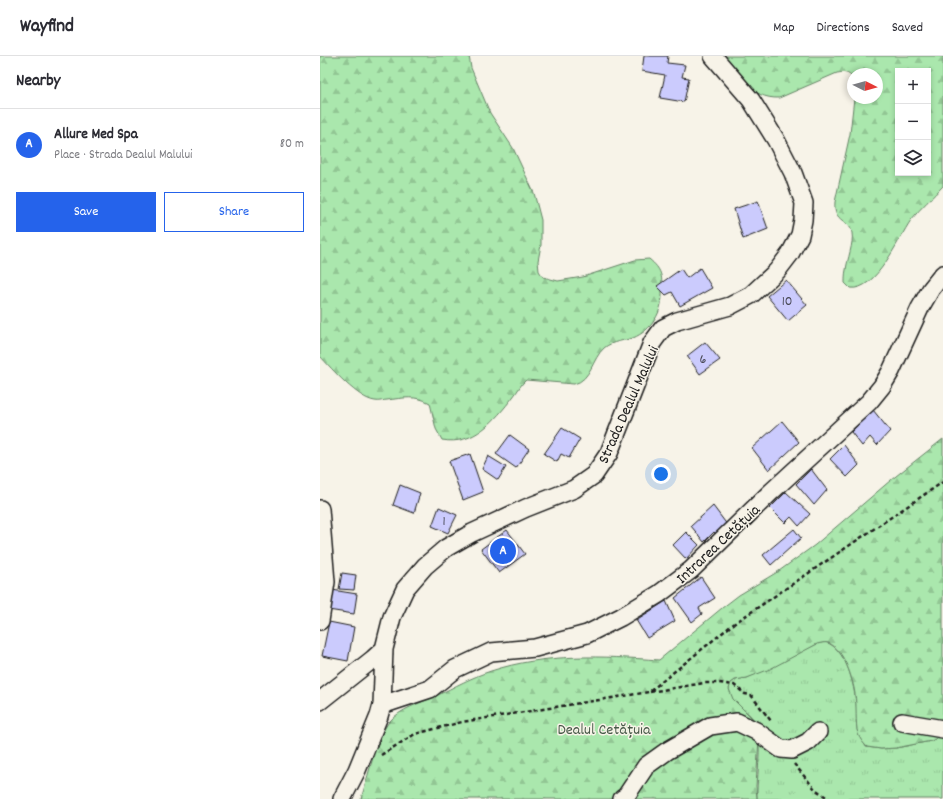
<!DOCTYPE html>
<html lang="en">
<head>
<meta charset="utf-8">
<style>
  :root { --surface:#fff; --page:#f2f2f3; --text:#2b2b33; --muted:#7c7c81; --line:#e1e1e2; --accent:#2563eb }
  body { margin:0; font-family:Dekko,sans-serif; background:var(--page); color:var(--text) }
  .controls { position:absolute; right:12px; top:12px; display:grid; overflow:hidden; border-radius:0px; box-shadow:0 2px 6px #0003 }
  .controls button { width:36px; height:36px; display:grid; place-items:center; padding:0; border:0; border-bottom:1px solid var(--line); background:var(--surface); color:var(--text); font:20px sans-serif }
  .compass { position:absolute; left:527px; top:12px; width:36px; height:36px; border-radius:50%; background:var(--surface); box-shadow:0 2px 6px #0003; rotate:96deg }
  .you { position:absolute; left:341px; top:418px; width:14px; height:14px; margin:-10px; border:3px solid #fff; border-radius:50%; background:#1a73e8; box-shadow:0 0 0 6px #1a73e833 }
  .badge { display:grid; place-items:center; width:26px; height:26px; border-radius:50%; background:var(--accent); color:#fff; font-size:13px; font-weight:700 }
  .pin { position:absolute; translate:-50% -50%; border:2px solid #fff; box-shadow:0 1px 4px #0006 }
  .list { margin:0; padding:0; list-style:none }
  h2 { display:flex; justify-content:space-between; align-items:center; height:52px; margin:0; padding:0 16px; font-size:17px }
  h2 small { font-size:13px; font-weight:400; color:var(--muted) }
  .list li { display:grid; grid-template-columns:26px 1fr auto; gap:12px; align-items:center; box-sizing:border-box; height:72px; padding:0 16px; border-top:1px solid var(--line) }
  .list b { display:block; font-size:15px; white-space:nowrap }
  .list p { margin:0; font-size:13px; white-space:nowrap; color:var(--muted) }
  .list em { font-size:13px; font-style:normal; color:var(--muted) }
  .actions { display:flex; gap:8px; padding:12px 16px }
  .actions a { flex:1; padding:9px 0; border:1px solid var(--accent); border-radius:0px; text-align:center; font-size:14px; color:var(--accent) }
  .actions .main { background:var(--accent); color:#fff }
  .icon { flex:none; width:22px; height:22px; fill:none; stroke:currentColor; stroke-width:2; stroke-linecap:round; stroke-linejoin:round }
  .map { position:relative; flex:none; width:623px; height:743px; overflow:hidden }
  header { display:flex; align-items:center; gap:24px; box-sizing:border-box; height:56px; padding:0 20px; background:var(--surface); border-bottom:1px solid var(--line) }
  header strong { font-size:19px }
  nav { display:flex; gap:22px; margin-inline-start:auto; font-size:14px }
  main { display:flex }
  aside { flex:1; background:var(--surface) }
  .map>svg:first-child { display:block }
</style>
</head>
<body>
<header>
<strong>Wayfind</strong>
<nav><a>Map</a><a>Directions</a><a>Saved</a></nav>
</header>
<main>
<aside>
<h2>Nearby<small></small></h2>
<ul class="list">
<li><span class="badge">A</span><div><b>Allure Med Spa</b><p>Place · Strada Dealul Malului</p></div><em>80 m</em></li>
</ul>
<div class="actions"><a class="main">Save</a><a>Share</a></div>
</aside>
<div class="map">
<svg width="623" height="743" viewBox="0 0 623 743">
  <defs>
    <pattern id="grass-tufts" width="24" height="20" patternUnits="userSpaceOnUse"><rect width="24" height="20" fill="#aae7ad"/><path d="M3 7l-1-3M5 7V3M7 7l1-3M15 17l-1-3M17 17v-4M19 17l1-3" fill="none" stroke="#92c694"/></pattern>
    <pattern id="forest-firs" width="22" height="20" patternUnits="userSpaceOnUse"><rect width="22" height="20" fill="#aae7ad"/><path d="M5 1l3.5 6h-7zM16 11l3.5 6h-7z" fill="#92c694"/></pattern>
  </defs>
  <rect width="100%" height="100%" fill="#f7f3e8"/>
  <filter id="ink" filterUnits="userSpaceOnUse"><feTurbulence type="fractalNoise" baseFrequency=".025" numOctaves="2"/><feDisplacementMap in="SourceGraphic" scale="8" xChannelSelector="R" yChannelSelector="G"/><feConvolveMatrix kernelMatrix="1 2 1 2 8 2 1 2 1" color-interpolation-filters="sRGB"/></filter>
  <g filter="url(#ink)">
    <path fill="url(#grass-tufts)" stroke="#638264" d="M 505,586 C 529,593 535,635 537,656 C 537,662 536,672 538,678 C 540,682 544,687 546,691 L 561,693 L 576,692 L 611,685 L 617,682 L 623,673 L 623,743 L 437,743 C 436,721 444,682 434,664 C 427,653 410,648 409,634 C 408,623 420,623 427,622 L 497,588 Z"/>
    <path fill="url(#forest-firs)" stroke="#638264" fill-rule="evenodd" d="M 0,0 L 149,0 L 151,12 L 170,57 L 193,92 L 214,137 L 221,164 L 221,189 L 218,205 L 219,215 L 223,221 L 238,225 L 263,221 L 315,204 L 329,203 C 342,214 342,219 342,235 C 343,256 332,274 313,282 C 304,285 292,285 284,292 C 272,303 271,324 254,328 L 206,324 C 200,329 198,335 193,341 C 175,364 154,390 122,384 L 116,373 L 110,347 C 96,339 83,342 67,344 C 64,344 59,346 55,345 C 38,343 12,313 0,300 Z
      M 402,0 L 623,0 L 623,130 C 613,141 601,151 591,164 C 578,183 556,236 530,232 L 525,227 C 525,223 525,218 526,214 C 527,204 534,187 532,177 C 530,163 513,167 515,146 L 530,78 L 534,42 L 557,42 L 557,18 L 533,18 L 533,22 C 528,16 524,16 517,17 L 459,42 C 431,43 418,19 402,0 ZM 578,15 L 608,15 L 608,117 L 578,117 Z
      M 623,383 L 623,673 L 617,682 L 611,685 L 576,692 L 561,693 L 547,691 C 543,687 540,683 538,678 C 535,667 537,650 535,638 C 533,623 524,594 509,587 C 505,586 501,587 497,588 L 450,613 L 427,622 L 415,624 L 411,627 L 409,633 L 413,643 L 434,664 L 439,682 L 436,730 L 437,743 L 41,743 C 47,724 57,680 69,666 C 80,653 100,647 116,640 C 134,631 152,621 171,615 C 225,597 283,600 339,604 L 402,552 L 419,539 L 459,515 L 495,489 L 571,424 Z"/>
    <path fill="#cbcbfd" stroke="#1c1c1c" d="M 324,0 L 348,0 L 347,7 L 365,9 L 362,21 L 369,22 L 364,46 L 340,42 L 345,19 L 322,15 Z
      M 438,145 L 448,173 L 423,183 L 414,153 Z
      M 380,212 L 392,232 L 360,250 L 352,236 L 346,239 L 337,230 L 361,213 L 367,222 Z
      M 466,224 L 487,249 L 468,265 L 447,240 Z
      M 385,286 L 400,304 L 380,318 L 367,300 Z
      M 553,354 L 570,375 L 557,389 L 550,381 L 542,390 L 531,376 Z
      M 462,365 L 479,386 L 449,414 L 432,392 Z
      M 242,372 L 260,383 L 249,402 L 241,398 L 237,406 L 224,398 Z
      M 190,379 L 209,393 L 196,412 L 176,398 Z
      M 524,389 L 539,409 L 527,421 L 510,403 Z
      M 150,398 L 163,436 L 143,444 L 129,405 Z
      M 168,400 L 186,411 L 178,424 L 162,413 Z
      M 491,413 L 507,434 L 494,449 L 476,428 Z
      M 80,429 L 100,437 L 94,457 L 73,449 Z
      M 466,436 L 490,458 L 479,470 L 471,461 L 465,467 L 450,452 Z
      M 393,450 L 408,470 L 398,480 L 394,476 L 384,486 L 371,470 Z
      M 119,451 L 137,459 L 128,477 L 112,470 Z
      M 474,473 L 481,482 L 451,509 L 443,499 Z
      M 187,474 L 205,498 L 179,517 L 161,493 Z
      M 366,476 L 379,489 L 366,503 L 353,489 Z
      M 22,517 L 36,519 L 34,534 L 19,533 Z
      M 381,521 L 395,542 L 379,552 L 382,558 L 372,566 L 355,542 Z
      M 12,534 L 37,538 L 34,558 L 8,554 Z
      M 346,545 L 355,565 L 327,582 L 316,564 Z
      M 9,566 L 34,571 L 28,605 L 2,600 Z"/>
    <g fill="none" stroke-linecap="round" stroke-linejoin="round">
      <defs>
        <path id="minor" d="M 0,453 L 6,526 L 0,565
          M 0,645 L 53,603 L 64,593
          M 62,649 L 110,633 L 135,613 L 171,596 L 215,592 L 267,578 L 301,561 L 339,538 L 371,514 L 451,436 L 549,346 L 562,330 L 571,315 L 600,252 L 611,233 L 623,218
          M 582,666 L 623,673
          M 22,743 L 37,714 L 59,660 L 62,649 L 64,593 L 72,561 L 85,533 L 105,510 L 126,492 L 152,477 L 206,452 L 254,433 L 274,419 L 289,397 L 332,287 L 343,272 L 357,265 L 410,250 L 431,239 L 457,215 L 470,198 L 480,179 L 483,164 L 484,147 L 473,117 L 456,84 L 431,44 L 393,0
          M 302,743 L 306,740 L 326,710 L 347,695 L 390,670 L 417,666 L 436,675 L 461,693 L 472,694 L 488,686 L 498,676"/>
      </defs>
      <use href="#minor" stroke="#1c1c1c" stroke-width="20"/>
      <path stroke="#1c1c1c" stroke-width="2.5" stroke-dasharray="4 3" stroke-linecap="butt" d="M 330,636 L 384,627 L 399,627 L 414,629 L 425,638 L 431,639 L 451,665
        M 61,699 L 95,678 L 142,666 L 329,636 L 412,569 L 623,426
        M 474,708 L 495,733 L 509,743"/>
      <use href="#minor" stroke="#f7f3e8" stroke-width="17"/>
    </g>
  </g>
  <g text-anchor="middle" stroke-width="3" stroke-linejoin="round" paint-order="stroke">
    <g font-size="14" fill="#484854">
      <text x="467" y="249">10</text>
      <text x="383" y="307">6</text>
      <text x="124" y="469">1</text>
    </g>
    <g font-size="16" fill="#1c1c1c" stroke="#f7f3e8">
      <text transform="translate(307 348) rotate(-66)" y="6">Strada Dealul Malului</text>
      <text transform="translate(397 487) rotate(-43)" y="6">Intrarea Cetățuia</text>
    </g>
    <g font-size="16" fill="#475948" stroke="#f7f3e8">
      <text x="284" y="678">Dealul Cetățuia</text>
    </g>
  </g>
</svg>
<div class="controls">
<button>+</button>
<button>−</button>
<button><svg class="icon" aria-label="layers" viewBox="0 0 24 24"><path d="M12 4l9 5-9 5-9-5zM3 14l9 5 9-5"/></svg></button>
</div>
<svg class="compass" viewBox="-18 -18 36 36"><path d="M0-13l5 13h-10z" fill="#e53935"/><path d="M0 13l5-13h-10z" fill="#7c7c81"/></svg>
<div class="you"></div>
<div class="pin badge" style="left:183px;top:495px">A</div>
</div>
</main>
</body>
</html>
